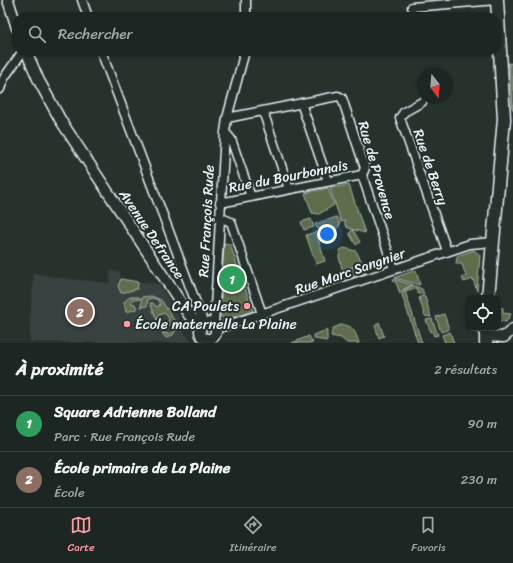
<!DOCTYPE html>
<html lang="fr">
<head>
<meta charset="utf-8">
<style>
  :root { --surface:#1c2622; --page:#252e2a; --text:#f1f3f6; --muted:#a0a5a5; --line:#3a4340; --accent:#ff9aa2 }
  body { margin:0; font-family:Sriracha,sans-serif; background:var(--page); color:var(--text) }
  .controls { position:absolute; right:12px; bottom:12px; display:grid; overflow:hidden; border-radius:8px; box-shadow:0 1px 3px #0004 }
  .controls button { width:36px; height:36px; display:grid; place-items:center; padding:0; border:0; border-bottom:1px solid var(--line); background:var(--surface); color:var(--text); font:20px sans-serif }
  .compass { position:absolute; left:417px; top:68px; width:36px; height:36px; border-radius:50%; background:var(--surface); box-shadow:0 1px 3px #0004; rotate:164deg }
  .you { position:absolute; left:327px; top:234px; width:14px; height:14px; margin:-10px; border:3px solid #fff; border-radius:50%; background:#1a73e8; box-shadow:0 0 0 6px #1a73e833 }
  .badge { display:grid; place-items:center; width:26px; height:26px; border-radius:50%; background:var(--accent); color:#fff; font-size:13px; font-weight:700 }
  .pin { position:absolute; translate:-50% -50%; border:2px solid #fff; box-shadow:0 1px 4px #0006 }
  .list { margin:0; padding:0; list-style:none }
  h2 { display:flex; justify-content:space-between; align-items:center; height:52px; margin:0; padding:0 16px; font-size:17px }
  h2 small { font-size:13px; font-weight:400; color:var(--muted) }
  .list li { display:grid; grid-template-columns:26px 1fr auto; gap:12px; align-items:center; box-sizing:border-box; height:56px; padding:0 16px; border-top:1px solid var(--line) }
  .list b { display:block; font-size:15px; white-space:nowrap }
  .list p { margin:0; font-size:13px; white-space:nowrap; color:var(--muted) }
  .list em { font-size:13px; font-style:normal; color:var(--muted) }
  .icon { flex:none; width:22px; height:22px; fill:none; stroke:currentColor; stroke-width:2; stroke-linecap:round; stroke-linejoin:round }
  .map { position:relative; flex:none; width:513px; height:343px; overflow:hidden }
  .search { position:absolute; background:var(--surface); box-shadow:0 1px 3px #0004; left:12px; right:12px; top:12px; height:44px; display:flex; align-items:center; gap:10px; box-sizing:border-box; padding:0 14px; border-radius:16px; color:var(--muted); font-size:15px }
  .sheet { height:164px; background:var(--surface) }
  nav { display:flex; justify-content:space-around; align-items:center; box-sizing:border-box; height:56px; border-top:1px solid var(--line); background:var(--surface); font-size:11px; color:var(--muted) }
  nav a { display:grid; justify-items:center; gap:2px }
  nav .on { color:var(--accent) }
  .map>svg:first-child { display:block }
</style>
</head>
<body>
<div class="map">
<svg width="513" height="343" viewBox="0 0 513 343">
  <rect width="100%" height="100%" fill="#26332d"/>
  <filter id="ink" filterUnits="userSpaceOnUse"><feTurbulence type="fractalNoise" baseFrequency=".025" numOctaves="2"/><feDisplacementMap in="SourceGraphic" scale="8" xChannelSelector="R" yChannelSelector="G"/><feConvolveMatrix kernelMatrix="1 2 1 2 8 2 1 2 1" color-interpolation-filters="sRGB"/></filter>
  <g filter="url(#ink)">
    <path fill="#384241" d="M 110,271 L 120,272 L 120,279 L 159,284 L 181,321 L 184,332 L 193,343 L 30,342 L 30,320 L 34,273 L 60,278 L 110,283 Z"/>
    <path fill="#5f6d4e" stroke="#a4afa3" d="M 509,63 L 513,64 L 513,110 L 512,107 Z
      M 349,185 L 365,233 L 348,228 L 345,225 L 345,221 L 341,222 L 330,188 Z
      M 328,188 L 334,205 L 319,214 L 312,213 L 305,193 Z
      M 337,217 L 340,225 L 335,231 L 329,231 L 317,228 L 315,224 Z
      M 311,219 L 314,227 L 304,230 L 301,222 Z
      M 353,230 L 360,242 L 356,245 L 349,233 Z
      M 316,232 L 325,261 L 316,264 L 306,235 Z
      M 224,243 L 230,244 L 253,311 L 225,320 L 220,316 Z
      M 344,248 L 356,251 L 362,262 L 343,272 L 339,257 L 340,250 Z
      M 474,250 L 480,255 L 477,291 L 473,279 L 464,282 L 462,278 L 466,276 L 462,264 L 456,264 L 457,256 Z
      M 362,264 L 366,273 L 350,278 L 344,278 L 344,274 L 349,269 Z
      M 416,270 L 420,285 L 395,278 L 396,277 Z
      M 121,279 L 138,282 L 137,289 L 121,293 L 118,286 Z
      M 393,279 L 413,285 L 404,289 L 400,294 L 396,282 L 394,282 Z
      M 411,286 L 415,286 L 422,289 L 424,294 L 418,294 L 416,288 L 405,291 L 422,343 L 418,343 L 402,295 L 404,290 Z
      M 151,296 L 161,300 L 174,320 L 177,328 L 173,335 L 166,338 L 162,333 L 170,334 L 173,330 L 171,325 L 159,328 L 158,325 L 168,322 L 169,318 L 164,313 L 159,315 L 157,320 L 150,303 L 153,303 L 157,307 L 160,305 L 158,300 L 153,298 L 148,299 L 147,306 L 141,307 L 142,297 Z
      M 422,296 L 425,297 L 431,317 L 425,316 L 419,298 Z
      M 130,297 L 138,297 L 141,299 L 132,300 L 131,303 L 135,304 L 137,309 L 126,312 L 124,302 Z
      M 498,307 L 503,308 L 503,313 L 511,314 L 506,322 L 499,321 Z
      M 444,314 L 449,329 L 441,332 L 436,317 Z
      M 432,319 L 438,335 L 434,336 L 432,331 L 431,332 L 426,320 Z
      M 379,322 L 384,336 L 379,338 L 375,326 Z
      M 341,325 C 353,324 356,333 359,343 L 347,343 L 341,338 L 331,336 L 333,328 Z
      M 327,330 L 327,341 L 315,339 L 313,335 Z
      M 450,332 L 454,343 L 445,343 L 442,335 Z
      M 309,336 L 313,343 L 292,343 Z"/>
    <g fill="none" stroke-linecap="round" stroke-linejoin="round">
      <defs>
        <path id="minor" d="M 82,0 L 88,17
          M 246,0 L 246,17
          M 412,7 L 497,0
          M 101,51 L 204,324
          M 0,89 L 4,78 L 23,51
          M 422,102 L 404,112 L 400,118 L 447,251
          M 301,103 L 328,181
          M 263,111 L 289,189
          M 227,118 L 338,96 L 342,98 L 365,168 L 362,175 L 394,269
          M 225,132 L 231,139 L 251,197
          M 220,203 L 362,175
          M 219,217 L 231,222 L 262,314
          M 214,325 L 225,132 L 227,118 L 245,51
          M 216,329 L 470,244 L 493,242"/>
        <path id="tertiary" d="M 8,0 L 17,28
          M 26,51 L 39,81 L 61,121 L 189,315 L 201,327
          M200 331a8 8 0 1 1 16 0a8 8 0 1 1-16 0Z
          M 486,336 L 504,337 L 513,329"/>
        <path id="secondary" d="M 488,298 L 504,119 L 497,0
          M 486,343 L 486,328"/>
      </defs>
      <use href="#minor" stroke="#e8f1f8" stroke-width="11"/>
      <use href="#tertiary" stroke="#e8f1f8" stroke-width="13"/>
      <use href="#secondary" stroke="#e8f1f8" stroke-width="15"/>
      <use href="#minor" stroke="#26332d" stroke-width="8"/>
      <use href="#tertiary" stroke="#26332d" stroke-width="10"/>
      <use href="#secondary" stroke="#26332d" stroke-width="12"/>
    </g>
  </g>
  <g fill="#ff9aa2" stroke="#26332d" stroke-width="1.5">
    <circle cx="247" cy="306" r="4"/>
    <circle cx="127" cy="324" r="4"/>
  </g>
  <g text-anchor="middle" stroke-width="4" stroke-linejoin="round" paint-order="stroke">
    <g font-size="14" fill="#e8f1f8" stroke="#26332d">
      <text transform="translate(431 167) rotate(71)" y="5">Rue de Berry</text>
      <text transform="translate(377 170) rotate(74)" y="5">Rue de Provence</text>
      <text transform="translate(288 176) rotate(-11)" y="5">Rue du Bourbonnais</text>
      <text transform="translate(206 221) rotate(-87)" y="5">Rue François Rude</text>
      <text transform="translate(152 234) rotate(56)" y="5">Avenue Defrance</text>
      <text transform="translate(350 271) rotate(-19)" y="5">Rue Marc Sangnier</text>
    </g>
    <g font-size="14" fill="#e8f1f8" stroke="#26332d" text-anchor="end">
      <text x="239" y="311">CA Poulets</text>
      <text x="135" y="329" text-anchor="start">École maternelle La Plaine</text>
    </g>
  </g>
</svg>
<div class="controls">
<button><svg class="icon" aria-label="locate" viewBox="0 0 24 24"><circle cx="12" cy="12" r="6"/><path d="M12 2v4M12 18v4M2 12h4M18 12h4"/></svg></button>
</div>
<svg class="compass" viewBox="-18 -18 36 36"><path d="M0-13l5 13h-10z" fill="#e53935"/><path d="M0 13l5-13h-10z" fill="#a0a5a5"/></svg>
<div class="you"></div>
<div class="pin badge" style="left:232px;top:279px;background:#2e9e5b">1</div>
<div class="pin badge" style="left:80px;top:312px;background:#8d6e63">2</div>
<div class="search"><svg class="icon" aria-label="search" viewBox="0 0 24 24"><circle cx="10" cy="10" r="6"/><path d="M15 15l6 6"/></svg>Rechercher</div>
</div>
<section class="sheet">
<h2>À proximité<small>2 résultats</small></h2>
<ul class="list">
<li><span class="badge" style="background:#2e9e5b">1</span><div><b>Square Adrienne Bolland</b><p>Parc · Rue François Rude</p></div><em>90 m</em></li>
<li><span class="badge" style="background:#8d6e63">2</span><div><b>École primaire de La Plaine</b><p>École</p></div><em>230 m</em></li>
</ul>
</section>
<nav>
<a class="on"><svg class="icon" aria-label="map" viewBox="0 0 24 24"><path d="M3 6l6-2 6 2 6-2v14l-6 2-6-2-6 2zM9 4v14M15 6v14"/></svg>Carte</a>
<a><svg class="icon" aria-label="directions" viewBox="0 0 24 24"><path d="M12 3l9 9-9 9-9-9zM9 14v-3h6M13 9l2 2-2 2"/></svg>Itinéraire</a>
<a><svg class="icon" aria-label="saved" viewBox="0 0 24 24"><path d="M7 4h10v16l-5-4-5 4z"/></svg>Favoris</a>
</nav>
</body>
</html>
